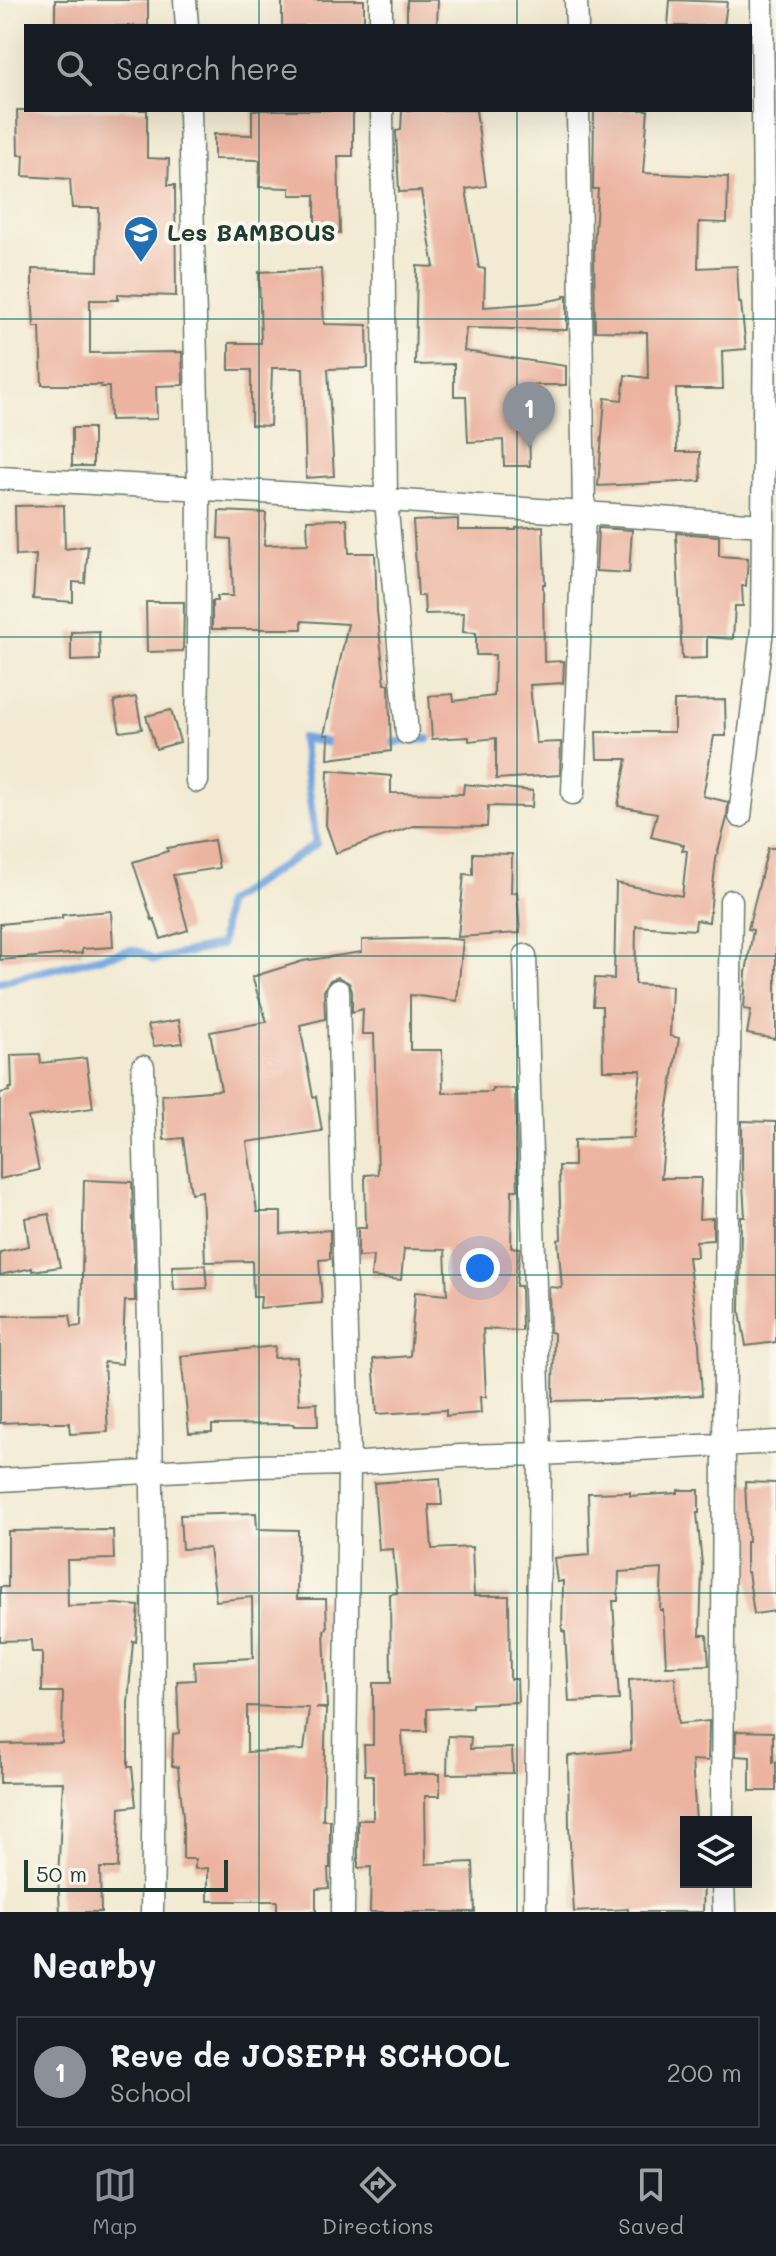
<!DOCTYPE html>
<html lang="en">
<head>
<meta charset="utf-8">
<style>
  :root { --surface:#171b24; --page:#242831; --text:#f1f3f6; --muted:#9ea1a6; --line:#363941; --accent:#8c9099 }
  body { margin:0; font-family:Mali,sans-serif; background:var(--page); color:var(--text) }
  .controls { position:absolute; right:24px; bottom:24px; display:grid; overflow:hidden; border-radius:0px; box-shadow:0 8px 32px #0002 }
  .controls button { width:72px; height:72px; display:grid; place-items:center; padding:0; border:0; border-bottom:2px solid var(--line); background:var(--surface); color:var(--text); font:40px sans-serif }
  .scale { position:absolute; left:24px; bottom:20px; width:204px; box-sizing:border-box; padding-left:8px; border:4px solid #1f3d34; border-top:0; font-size:22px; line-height:28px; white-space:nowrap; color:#1f3d34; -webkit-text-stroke:6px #fbf7ec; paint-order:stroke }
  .you { position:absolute; left:480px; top:1268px; width:28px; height:28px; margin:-20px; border:6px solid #fff; border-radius:50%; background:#1a73e8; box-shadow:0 0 0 12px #1a73e833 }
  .badge { display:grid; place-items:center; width:52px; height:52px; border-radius:50%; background:var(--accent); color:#fff; font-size:26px; font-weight:700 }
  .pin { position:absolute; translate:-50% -66px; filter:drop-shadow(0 2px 4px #0008) }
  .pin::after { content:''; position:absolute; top:42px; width:28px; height:24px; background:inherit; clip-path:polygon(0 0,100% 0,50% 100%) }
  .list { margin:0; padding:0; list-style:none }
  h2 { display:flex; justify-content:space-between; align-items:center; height:104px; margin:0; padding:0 32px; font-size:34px }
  h2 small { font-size:26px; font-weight:400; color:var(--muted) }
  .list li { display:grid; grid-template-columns:52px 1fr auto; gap:24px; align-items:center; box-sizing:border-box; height:112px; margin:0 16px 16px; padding:0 16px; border:2px solid var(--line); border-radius:0px }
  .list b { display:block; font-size:30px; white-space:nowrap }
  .list p { margin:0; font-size:26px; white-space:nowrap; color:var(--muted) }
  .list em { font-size:26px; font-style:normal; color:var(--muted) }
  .icon { flex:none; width:44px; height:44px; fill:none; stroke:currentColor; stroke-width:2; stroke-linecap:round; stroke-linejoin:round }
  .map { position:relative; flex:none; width:776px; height:1912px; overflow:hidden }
  .search { position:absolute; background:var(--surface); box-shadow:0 8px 32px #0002; left:24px; right:24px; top:24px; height:88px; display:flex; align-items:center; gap:20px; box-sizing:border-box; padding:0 28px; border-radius:0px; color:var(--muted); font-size:30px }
  .sheet { height:232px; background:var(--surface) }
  nav { display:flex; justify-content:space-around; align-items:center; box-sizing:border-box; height:112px; border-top:2px solid var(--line); background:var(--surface); font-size:22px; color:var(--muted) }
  nav a { display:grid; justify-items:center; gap:4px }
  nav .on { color:var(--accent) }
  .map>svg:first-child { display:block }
</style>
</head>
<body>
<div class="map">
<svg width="776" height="1912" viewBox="0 0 776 1912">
  <rect width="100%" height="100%" fill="#fbf7ec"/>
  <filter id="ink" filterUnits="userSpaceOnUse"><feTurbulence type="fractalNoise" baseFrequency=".0125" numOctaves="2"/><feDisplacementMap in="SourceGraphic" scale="16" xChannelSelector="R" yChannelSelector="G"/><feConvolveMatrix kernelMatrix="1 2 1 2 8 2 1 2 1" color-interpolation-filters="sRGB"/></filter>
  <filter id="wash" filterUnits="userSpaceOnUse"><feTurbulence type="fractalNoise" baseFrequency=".006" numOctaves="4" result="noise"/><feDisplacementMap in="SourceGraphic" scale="32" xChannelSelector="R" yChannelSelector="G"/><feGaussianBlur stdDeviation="1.8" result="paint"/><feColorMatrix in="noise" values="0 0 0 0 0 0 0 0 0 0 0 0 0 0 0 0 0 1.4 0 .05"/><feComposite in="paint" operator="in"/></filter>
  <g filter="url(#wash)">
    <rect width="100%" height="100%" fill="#f2ead2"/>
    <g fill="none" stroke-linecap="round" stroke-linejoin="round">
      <path stroke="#73a5de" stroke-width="8" d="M 381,744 L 428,739
        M 0,982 L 131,950 L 143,953 L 154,960 L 221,945 L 225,903 L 316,844 L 302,738 L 336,744"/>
    </g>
    <g id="blocks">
      <path fill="#ecb4a0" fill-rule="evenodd" d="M 55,0 L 148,0 L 148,26 L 55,26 Z
        M 282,0 L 364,0 L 364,26 L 282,26 Z
        M 407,0 L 438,0 L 437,26 L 407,26 Z
        M 670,0 L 727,2 L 724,26 L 668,26 Z
        M 17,110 L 147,110 L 147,158 L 169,159 L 168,185 L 175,185 L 176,296 L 118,294 L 118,300 L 90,300 L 90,353 L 182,352 L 183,385 L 156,386 L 157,419 L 110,420 L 109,387 L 101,387 L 101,385 L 42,385 L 40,327 L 34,327 L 32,294 L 32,269 L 98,271 L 99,208 L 72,208 L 70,179 L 23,176 L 24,155 L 18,155 Z
        M 252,110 L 353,110 L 353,156 L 338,156 L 340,233 L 315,234 L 315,195 L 290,195 L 290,188 L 259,187 L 260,160 L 214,159 L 214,134 L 252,135 Z
        M 402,110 L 476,110 L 486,186 L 466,189 L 479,268 L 485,269 L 484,307 L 538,303 L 564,298 L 564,295 L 567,295 L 567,330 L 466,328 L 464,351 L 566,366 L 566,385 L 528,385 L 530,466 L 504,466 L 503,440 L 468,442 L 466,396 L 454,396 L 454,364 L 415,365 L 417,266 L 434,267 L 421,191 L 399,192 L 396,131 L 401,130 Z
        M 594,110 L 648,110 L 643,173 L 728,177 L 727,223 L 699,222 L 698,268 L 737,266 L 739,303 L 741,303 L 746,349 L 722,351 L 723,389 L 676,389 L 677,452 L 700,452 L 701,481 L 598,486 L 605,398 L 622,400 L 625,375 L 648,378 L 647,332 L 595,331 L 594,246 L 598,189 L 593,189 Z
        M 321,269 L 324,324 L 367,325 L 368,368 L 328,369 L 334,476 L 306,478 L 303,368 L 272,368 L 270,426 L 251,425 L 251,370 L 229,370 L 229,343 L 261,343 L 259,272 Z
        M 72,428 L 93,428 L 93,466 L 72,466 Z
        M 64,505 L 65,549 L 88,546 L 85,583 L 73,582 L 73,602 L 33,599 L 36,555 L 16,556 L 15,506 Z
        M 219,511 L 266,513 L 264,545 L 308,544 L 307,520 L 347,519 L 349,553 L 375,553 L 377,611 L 385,684 L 389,684 L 391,751 L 328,759 L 329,735 L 324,735 L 348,624 L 302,621 L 302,629 L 212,629 L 212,601 L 217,601 L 217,596 L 233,596 L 231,539 L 218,538 Z
        M 458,519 L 458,530 L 516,530 L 516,528 L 543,526 L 545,584 L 543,584 L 544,662 L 564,661 L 563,683 L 530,685 L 536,743 L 561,742 L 560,775 L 496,779 L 496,738 L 469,741 L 469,737 L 432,739 L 429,696 L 453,694 L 454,701 L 494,696 L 495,655 L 476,655 L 476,633 L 463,632 L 464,613 L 425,614 L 424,596 L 418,596 L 413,521 Z
        M 598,528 L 632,530 L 629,573 L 596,571 Z
        M 676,533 L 719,536 L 719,556 L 748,558 L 746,586 L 742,586 L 743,606 L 735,606 L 733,639 L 707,637 L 707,658 L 682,659 Z
        M 146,602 L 184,602 L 183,651 L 147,652 Z
        M 99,631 L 100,660 L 71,661 L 71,632 Z
        M 136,697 L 142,729 L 120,732 L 114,701 Z
        M 725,700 L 726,736 L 714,736 L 703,796 L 728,802 L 727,818 L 716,859 L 709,922 L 696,920 L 695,930 L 636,926 L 635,984 L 672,986 L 670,1036 L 679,1038 L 667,1113 L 661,1178 L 701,1178 L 699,1219 L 713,1218 L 713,1240 L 696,1241 L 697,1257 L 688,1257 L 699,1344 L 702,1395 L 639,1399 L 553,1401 L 554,1333 L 550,1332 L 549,1287 L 562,1288 L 558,1240 L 561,1239 L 559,1166 L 574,1166 L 574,1140 L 633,1138 L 641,1070 L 603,1070 L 602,1006 L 593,1006 L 595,978 L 614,979 L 616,883 L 682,896 L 687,851 L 682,850 L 684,845 L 651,837 L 657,813 L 618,806 L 627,759 L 597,759 L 596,732 L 674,732 L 674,701 Z
        M 171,710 L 180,742 L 156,749 L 146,716 Z
        M 328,770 L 391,776 L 391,793 L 463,794 L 464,784 L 533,791 L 532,807 L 488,806 L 487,827 L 413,826 L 336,853 L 326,825 Z
        M 214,840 L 219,868 L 173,875 L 188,930 L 161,939 L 154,919 L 152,920 L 133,862 L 168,851 L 167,848 Z
        M 768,848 L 776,848 L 776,1039 L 747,1034 L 751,1010 L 744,1009 L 746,973 L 753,930 L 748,929 Z
        M 473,853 L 512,854 L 511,893 L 517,892 L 520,933 L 458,937 L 464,874 L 473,875 Z
        M 111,911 L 113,947 L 82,949 L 82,953 L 0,960 L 0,924 L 62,918 L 62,915 Z
        M 442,938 L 463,940 L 457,1001 L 410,995 L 410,1050 L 442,1050 L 443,1093 L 492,1092 L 492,1088 L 515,1089 L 518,1190 L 512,1190 L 511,1247 L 520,1248 L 516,1286 L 521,1286 L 522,1331 L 483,1329 L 486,1397 L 480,1397 L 481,1413 L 446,1416 L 446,1410 L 377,1414 L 373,1359 L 410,1356 L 415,1292 L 447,1295 L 445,1250 L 404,1249 L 401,1280 L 371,1277 L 373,1256 L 358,1257 L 358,1228 L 366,1228 L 365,1175 L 378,1174 L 374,1034 L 362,1034 L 363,1009 L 352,1012 L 352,991 L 349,983 L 338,977 L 330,980 L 324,991 L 325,1019 L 300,1025 L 313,1097 L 316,1096 L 322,1131 L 247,1142 L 257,1212 L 281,1212 L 281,1234 L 330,1230 L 330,1259 L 319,1260 L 322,1303 L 260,1308 L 261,1297 L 253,1297 L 252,1261 L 205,1262 L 202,1191 L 191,1193 L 183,1138 L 164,1140 L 162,1095 L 221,1090 L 210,1032 L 267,1022 L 252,977 L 303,961 L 362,952 L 362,940 Z
        M 179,1020 L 183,1043 L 154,1046 L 148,1025 Z
        M 40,1054 L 41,1063 L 86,1058 L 93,1108 L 28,1117 L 39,1170 L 0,1179 L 0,1093 L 10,1091 L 9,1088 L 12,1088 L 11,1055 Z
        M 742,1121 L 776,1122 L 776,1342 L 746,1346 L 740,1312 L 741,1217 L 745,1217 L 742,1168 Z
        M 84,1180 L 132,1182 L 135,1301 L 125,1301 L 122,1364 L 104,1362 L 108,1432 L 70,1434 L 69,1423 L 49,1423 L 48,1421 L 0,1423 L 0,1316 L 70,1315 L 72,1327 L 81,1326 Z
        M 49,1214 L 60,1267 L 32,1271 L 32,1268 L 0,1275 L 0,1252 L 29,1246 L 25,1218 Z
        M 205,1265 L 207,1288 L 174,1290 L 172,1266 Z
        M 275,1346 L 274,1358 L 297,1357 L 299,1404 L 317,1403 L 318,1426 L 294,1426 L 294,1424 L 212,1425 L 212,1432 L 189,1433 L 181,1356 Z
        M 440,1478 L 442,1505 L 429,1505 L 432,1549 L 472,1547 L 474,1596 L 509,1596 L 510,1679 L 517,1679 L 518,1702 L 472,1704 L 472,1707 L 427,1709 L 427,1731 L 402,1731 L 404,1774 L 440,1774 L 440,1796 L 425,1796 L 426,1864 L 473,1862 L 475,1912 L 370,1912 L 371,1867 L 358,1868 L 358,1820 L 373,1820 L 373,1775 L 365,1775 L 364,1745 L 373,1745 L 373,1683 L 391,1683 L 390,1594 L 397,1593 L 393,1549 L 379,1550 L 374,1483 Z
        M 745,1482 L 776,1483 L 776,1611 L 754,1614 L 748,1572 L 746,1572 L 746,1542 L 748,1542 Z
        M 678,1490 L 699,1490 L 699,1513 L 697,1513 L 702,1565 L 700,1635 L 707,1635 L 709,1665 L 666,1666 L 663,1610 L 660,1610 L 662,1569 L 619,1572 L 618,1601 L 613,1601 L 619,1700 L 569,1702 L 565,1632 L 562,1631 L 563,1581 L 557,1582 L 554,1558 L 590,1555 L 588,1493 L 630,1492 L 630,1496 L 678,1493 Z
        M 256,1513 L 257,1529 L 298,1530 L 297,1599 L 326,1599 L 327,1629 L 324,1630 L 327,1708 L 316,1708 L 326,1709 L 323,1820 L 330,1820 L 330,1868 L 328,1868 L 329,1888 L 316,1889 L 316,1912 L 277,1912 L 277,1901 L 208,1901 L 208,1868 L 195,1869 L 195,1859 L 183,1859 L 183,1816 L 178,1767 L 172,1766 L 173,1734 L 179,1733 L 177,1681 L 195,1680 L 194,1661 L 253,1658 L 252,1597 L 216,1601 L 209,1548 L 182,1549 L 180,1515 ZM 247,1706 L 309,1708 L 304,1750 L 247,1752 Z
        M 113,1530 L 114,1559 L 67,1560 L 68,1606 L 116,1604 L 139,1606 L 136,1642 L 133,1641 L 128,1703 L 128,1767 L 132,1767 L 136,1806 L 120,1808 L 118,1868 L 100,1868 L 101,1912 L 60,1912 L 58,1878 L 63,1782 L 0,1783 L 0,1744 L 62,1743 L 63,1692 L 42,1692 L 42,1652 L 32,1652 L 31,1640 L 0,1641 L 0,1587 L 8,1587 L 8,1531 Z
        M 675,1677 L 678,1724 L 709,1721 L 708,1761 L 692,1760 L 696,1822 L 686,1822 L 686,1882 L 704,1882 L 703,1912 L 628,1912 L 628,1909 L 574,1912 L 569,1826 L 568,1756 L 631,1750 L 629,1680 Z
        M 736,1731 L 773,1732 L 773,1762 L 776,1762 L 776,1791 L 750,1791 L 750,1757 L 736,1756 Z
        M 448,1736 L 471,1737 L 470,1749 L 512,1748 L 513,1773 L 447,1774 Z"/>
    </g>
  </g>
  <g filter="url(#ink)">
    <use href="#blocks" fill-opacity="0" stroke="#697a6b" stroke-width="2"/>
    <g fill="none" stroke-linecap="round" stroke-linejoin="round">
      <defs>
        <path id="minor" d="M 185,0 L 187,26
          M 381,0 L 381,26
          M 576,0 L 577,26
          M 190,110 L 199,489 L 197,781
          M 382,110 L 386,500 L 407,733
          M 0,478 L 299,494 L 763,525
          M 573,793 L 584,513 L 578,110
          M 740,816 L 762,629 L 765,315 L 762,0
          M 525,956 L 540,1454 L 535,1912
          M 338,991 L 349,1464 L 343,1912
          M 143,1067 C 150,1348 157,1630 152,1912
          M 0,1480 L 257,1466 L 349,1464 L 460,1456 L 540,1454 L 776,1442
          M 722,1822 L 724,1445 L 731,901
          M 723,1882 L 724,1912"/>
      </defs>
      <use href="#minor" stroke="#697a6b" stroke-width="25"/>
      <use href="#minor" stroke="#fff" stroke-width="22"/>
    </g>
  </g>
  <path fill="none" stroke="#0f766e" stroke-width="2" stroke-opacity="0.55" d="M 259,0 L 259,26M 517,0 L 517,26M 259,110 L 259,1912M 517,110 L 517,1912M 0,319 L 776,319M 0,637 L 776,637M 0,956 L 776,956M 0,1275 L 776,1275M 0,1593 L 776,1593"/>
  <defs>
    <symbol id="school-pin" viewBox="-11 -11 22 30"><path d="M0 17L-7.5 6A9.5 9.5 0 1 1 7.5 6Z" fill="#1f6fb2" stroke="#fbf7ec"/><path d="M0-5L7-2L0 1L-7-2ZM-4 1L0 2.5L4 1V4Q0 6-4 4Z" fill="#fff"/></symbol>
  </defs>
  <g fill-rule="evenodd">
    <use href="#school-pin" x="121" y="213" width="40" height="54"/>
  </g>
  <g text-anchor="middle" stroke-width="8" stroke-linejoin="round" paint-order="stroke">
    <g font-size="24" font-weight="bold" fill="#1f3d34" stroke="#fbf7ec" text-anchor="start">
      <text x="167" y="241">Les BAMBOUS</text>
    </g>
  </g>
</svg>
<div class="controls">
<button><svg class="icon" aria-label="layers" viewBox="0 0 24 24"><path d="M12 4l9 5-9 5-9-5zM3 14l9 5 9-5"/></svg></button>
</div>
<div class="scale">50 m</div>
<div class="you"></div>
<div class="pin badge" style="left:529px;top:448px">1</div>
<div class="search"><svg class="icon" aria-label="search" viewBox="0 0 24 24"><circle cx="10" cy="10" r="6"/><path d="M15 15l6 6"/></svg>Search here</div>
</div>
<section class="sheet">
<h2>Nearby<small></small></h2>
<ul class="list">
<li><span class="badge">1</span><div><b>Reve de JOSEPH SCHOOL</b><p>School</p></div><em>200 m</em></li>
</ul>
</section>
<nav>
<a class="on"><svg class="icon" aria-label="map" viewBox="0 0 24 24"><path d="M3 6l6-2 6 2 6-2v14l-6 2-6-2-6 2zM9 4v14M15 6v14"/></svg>Map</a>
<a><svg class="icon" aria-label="directions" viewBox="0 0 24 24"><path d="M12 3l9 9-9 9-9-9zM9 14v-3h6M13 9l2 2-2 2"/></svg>Directions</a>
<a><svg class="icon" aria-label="saved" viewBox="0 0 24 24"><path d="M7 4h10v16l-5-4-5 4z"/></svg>Saved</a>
</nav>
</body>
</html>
